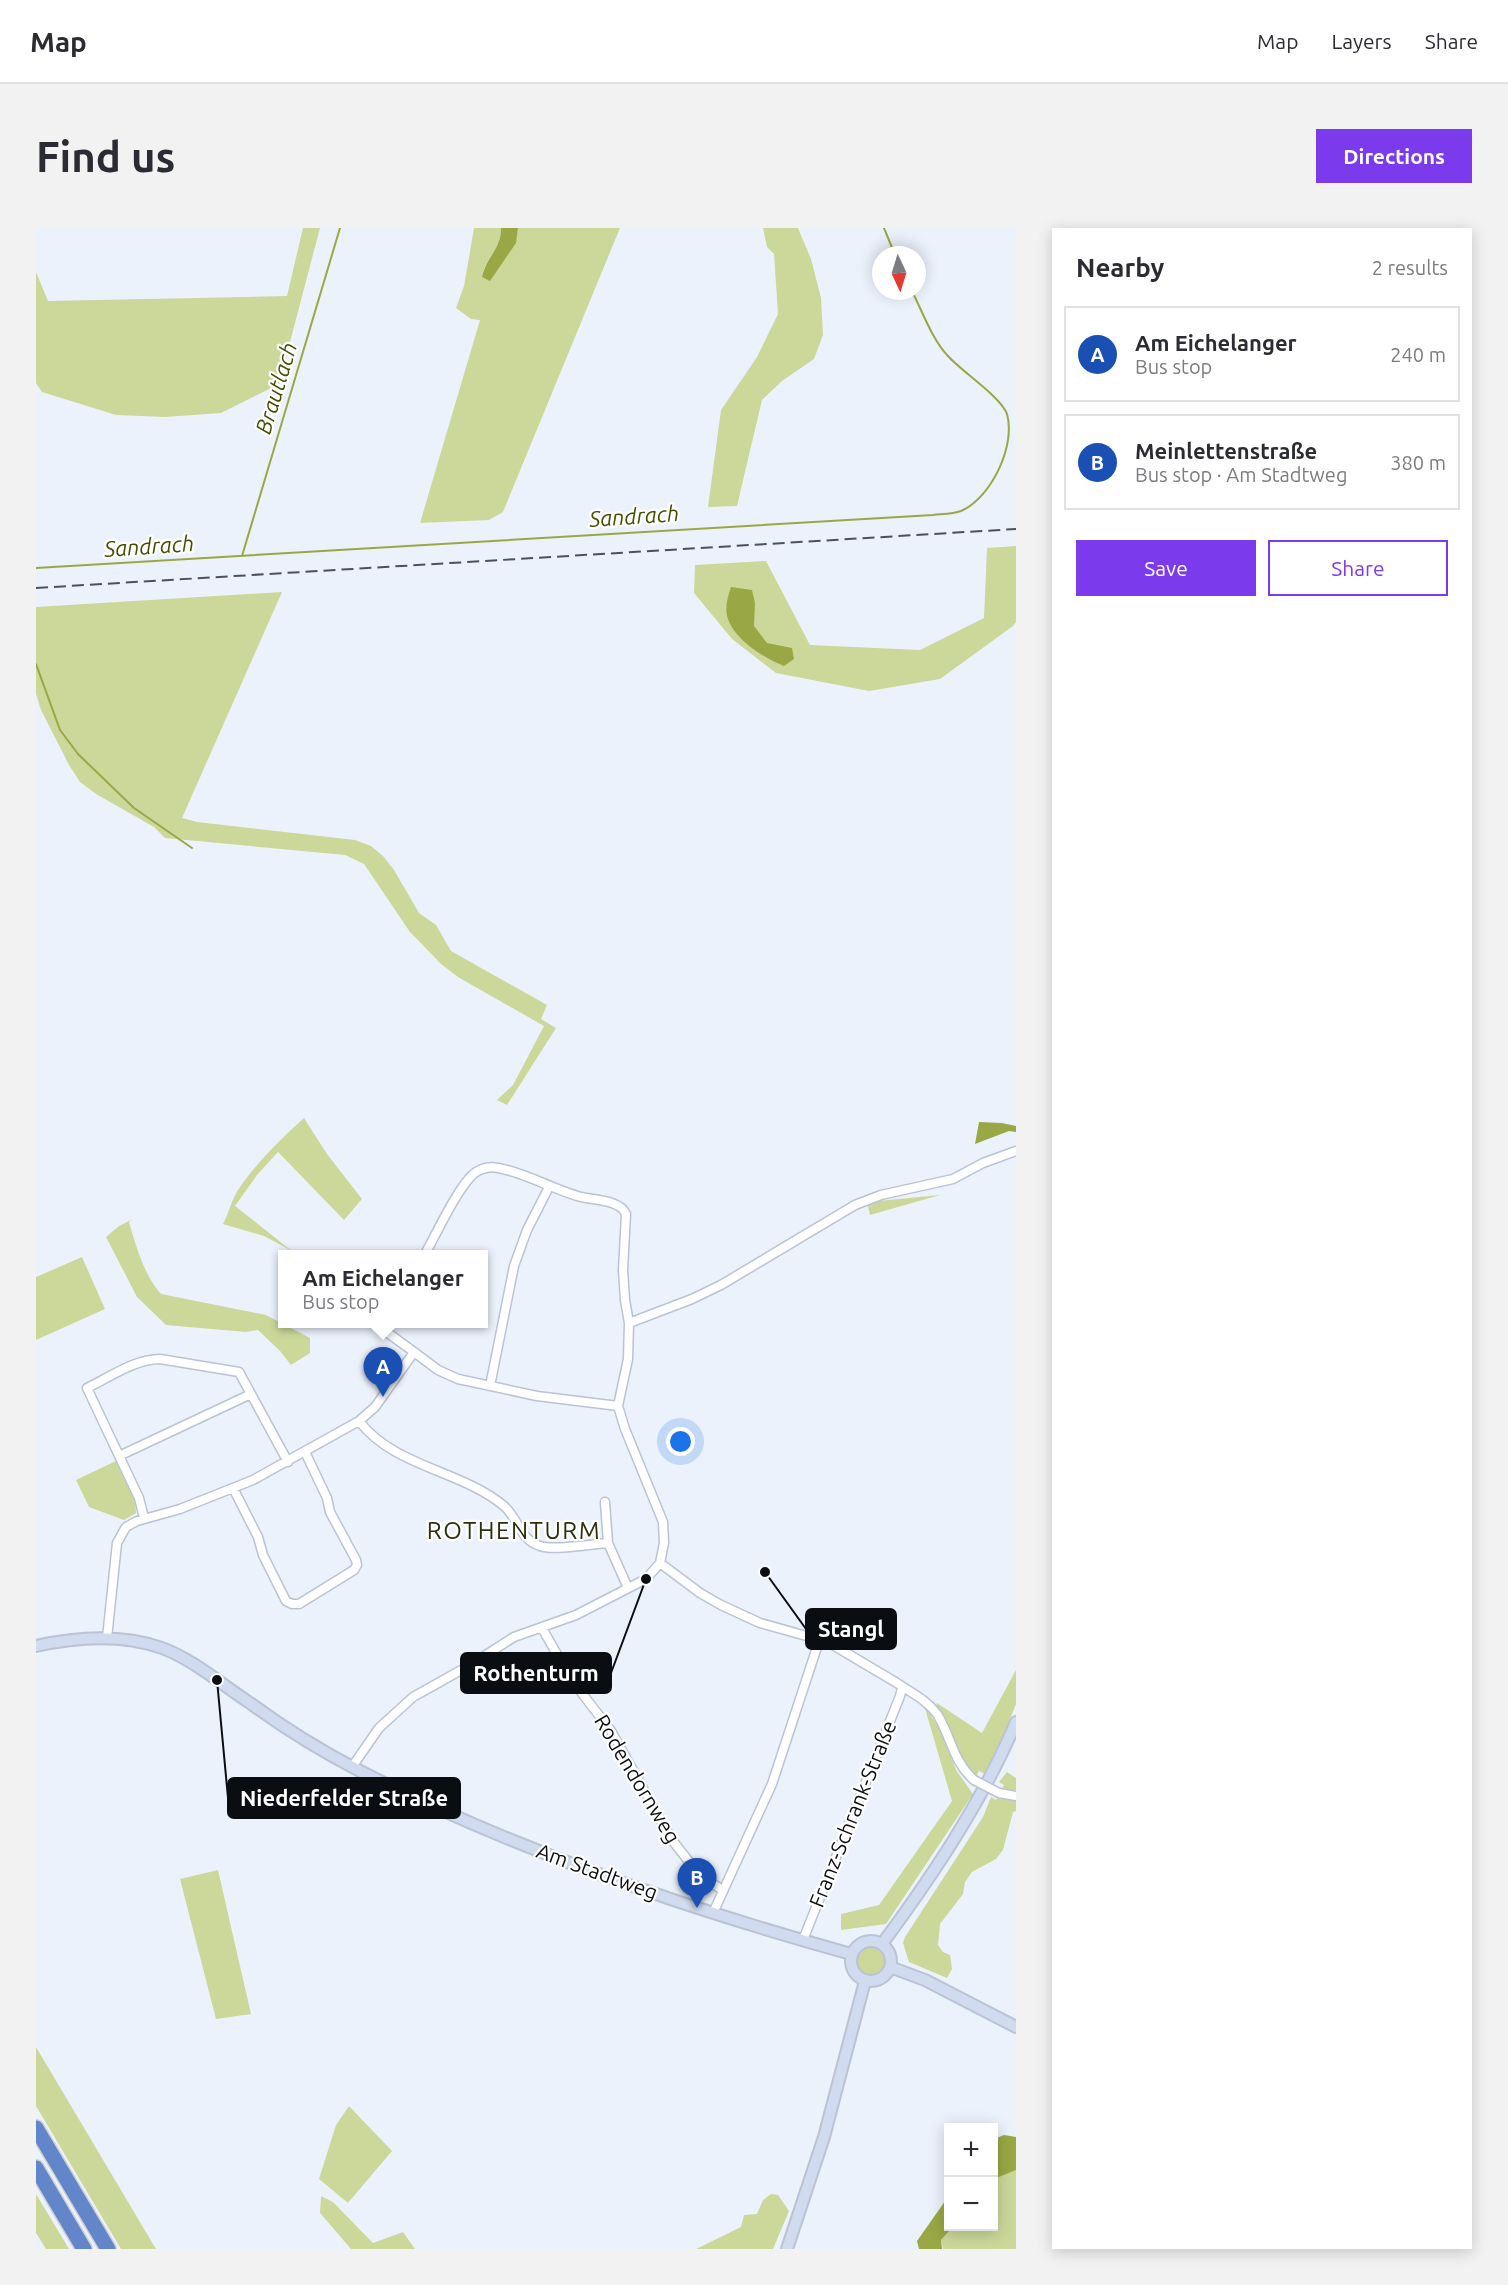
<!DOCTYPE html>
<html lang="en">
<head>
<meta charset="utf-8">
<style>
  :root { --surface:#fff; --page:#f2f2f3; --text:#2b2b33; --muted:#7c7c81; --line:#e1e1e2; --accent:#7c3aed }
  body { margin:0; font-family:Ubuntu,sans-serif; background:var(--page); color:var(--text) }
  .controls { position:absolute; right:18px; bottom:18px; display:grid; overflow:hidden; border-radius:0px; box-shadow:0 3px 15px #0003 }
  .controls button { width:54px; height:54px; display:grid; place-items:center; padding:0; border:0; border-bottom:2px solid var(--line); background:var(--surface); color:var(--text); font:30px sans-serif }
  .compass { position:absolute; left:836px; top:18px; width:54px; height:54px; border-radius:50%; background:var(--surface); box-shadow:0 3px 15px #0003; rotate:176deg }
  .you { position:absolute; left:645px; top:1214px; width:21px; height:21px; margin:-15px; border:4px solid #fff; border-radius:50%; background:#1a73e8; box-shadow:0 0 0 9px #1a73e833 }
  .badge { display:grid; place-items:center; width:39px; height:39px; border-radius:50%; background:var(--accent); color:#fff; font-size:20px; font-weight:700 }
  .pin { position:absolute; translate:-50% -50px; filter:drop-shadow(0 2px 3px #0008) }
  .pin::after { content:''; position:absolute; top:32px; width:21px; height:18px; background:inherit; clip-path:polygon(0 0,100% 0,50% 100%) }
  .popup { position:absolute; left:242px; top:1022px; width:210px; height:78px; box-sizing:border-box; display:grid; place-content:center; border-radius:0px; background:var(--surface); filter:drop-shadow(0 2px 4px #0005); font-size:20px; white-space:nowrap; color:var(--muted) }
  .popup b { font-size:22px; color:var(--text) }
  .popup::after { content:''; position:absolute; left:50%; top:100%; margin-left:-12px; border:12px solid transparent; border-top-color:var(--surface) }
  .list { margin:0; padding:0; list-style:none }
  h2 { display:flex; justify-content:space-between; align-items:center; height:78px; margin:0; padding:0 24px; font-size:26px }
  h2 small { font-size:20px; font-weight:400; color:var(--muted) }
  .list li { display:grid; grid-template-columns:39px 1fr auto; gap:18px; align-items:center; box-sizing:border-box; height:96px; margin:0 12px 12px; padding:0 12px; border:2px solid var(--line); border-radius:0px }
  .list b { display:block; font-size:22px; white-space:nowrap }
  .list p { margin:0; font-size:20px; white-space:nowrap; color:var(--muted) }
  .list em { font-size:20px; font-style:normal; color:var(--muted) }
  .actions { display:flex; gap:12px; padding:18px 24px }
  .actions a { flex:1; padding:14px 0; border:2px solid var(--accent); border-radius:0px; text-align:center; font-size:21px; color:var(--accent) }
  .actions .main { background:var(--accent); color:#fff }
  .map { position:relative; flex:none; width:980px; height:2021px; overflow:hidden; border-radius:0px }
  header { display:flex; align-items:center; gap:36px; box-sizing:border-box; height:84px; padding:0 30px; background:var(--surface); border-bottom:2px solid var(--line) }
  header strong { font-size:28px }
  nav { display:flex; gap:33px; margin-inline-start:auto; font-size:21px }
  .intro { display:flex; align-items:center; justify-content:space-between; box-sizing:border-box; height:144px; padding:0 36px }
  h1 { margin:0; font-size:42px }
  .button { padding:15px 27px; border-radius:0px; background:var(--accent); color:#fff; font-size:21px; font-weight:700 }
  main { display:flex; gap:36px; padding:0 36px }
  aside { flex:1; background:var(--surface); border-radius:0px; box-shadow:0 3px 15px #0003 }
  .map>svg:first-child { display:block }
</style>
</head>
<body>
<header>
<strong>Map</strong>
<nav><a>Map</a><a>Layers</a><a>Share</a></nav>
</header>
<div class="intro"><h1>Find us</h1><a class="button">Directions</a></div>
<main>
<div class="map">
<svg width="980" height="2021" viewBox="0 0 980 2021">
  <rect width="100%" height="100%" fill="#ecf2fc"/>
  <path fill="#ccd89a" d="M 267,0 L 284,0 L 243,156 L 185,185 L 129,189 L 80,187 L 6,164 L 0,155 L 0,44 L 12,73 L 251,68 Z
    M 438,0 L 465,0 C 465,23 450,27 446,49 L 479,15 L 482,0 L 584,0 L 467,284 L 453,292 L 384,295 L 444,92 L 435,91 L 420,80 L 428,58 Z
    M 727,0 L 762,0 L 775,31 L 785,70 L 787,107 L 778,131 L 746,153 L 726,172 L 701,278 L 672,279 L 685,182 L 721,129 L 742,86 L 738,26 L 731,19 Z
    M 980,318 L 980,394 L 977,398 L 904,451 L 833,463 L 740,445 L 696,411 L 658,365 L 659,337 L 730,333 L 774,417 L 884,422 L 948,390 L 951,320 Z
    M 246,364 L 146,590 L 161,594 L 319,612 L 335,618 L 347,628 L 358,642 L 383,685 L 400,697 L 415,723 L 511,777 L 505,791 L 520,800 L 471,877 L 461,872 L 477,857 L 508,798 L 422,749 L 405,736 L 374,704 L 328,636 L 309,627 L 129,610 L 118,599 L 60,566 L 44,554 L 33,537 L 5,482 L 0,466 L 0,379 Z
    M 268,890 L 291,926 L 326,971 L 308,992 L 242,924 L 221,947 L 199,978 L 256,1023 L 228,1008 L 187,996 C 193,985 195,973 202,962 C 220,935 244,912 268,890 Z
    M 904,967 L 834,987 L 831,974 Z
    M 97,991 L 93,994 C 100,1018 108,1047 125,1066 L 230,1087 L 274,1110 L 274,1125 L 255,1137 L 244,1123 L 222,1102 L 210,1104 L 130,1097 L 101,1069 L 70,1009 L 83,998 Z
    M 46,1029 L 69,1081 L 0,1112 L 0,1049 Z
    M 80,1233 L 99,1272 L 100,1285 L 88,1292 L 53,1279 L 40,1252 Z
    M 980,1442 L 980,1476 L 962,1521 L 949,1546 L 943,1543 L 940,1548 L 927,1536 L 900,1479 L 901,1475 L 946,1505 Z
    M 888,1477 L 906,1504 L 920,1542 L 937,1566 L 850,1696 L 805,1702 L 805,1686 L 843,1677 L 916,1573 Z
    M 971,1544 L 980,1550 L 980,1564 L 966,1561 L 968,1557 L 963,1554 Z
    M 962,1568 L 980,1573 L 980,1583 L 977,1584 L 967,1622 L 960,1631 L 936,1644 L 929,1654 L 927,1666 L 904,1696 L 902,1717 L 907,1724 L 914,1727 L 916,1741 L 911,1750 L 873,1734 L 867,1715 L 869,1709 L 947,1589 L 955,1569 L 960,1572 Z
    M 182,1642 L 215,1786 L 180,1791 L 144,1651 Z
    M819 1733a16 16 0 1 1 32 0a16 16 0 1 1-32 0Z
    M 0,1819 L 120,2021 L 85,2021 L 0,1878 Z
    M 313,1878 L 356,1923 L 312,1975 L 283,1951 L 300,1897 Z
    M 980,1941 L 980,2021 L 907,2021 L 905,2012 L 917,1999 L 958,1998 L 958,1951 Z
    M 0,1966 L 33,2021 L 10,2021 L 0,2005 Z
    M 735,1966 L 742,1967 L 753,1983 L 737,2021 L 660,2021 L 705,1999 L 708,1987 L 721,1986 L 727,1972 Z
    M 285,1968 L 297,1974 L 337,2015 L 367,2004 L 379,2021 L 315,2021 L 284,1985 Z"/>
  <path fill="#99a844" d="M 465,0 L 482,0 L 480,15 L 454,53 L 446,49 C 451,27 465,22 465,0 Z
    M 695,359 L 716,362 L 719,375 L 718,398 L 731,415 L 756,420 L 758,431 L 748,438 C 728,430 697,411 691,388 C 689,378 692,368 695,359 Z
    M 943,894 L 966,895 L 980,898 L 980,904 L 973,903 L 939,916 Z
    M 968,1907 L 980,1909 L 980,1942 L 958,1951 L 958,1911 Z
    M 912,1969 L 912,1998 L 917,1999 L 905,2012 L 906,2021 L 883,2021 L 881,2013 Z"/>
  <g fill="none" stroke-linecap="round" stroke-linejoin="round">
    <path stroke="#99a844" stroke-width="2" d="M 848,0 L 859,27
      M 206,328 L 304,0
      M 0,340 L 897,287 C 906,286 917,286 925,283 C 955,270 980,218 971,186 C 965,169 925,143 912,128 C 897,113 886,83 876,63
      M 0,436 L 24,502 L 42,526 L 98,580 L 156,620"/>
    <defs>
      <path id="street" d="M 389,1026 C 400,1007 423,956 440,944 C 446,940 455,938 462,940 C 488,944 518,962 545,969 C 559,972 584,972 590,986 L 587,1042 L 589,1072 L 593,1095
        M 350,1096 L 349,1100 L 352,1105 L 378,1124
        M 454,1158 L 478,1038 L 491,1002 L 513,959
        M 323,1193 C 358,1239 425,1242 468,1278 C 482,1290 484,1312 504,1318 C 518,1323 556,1316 572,1315 L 592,1360
        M 83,1228 L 215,1166
        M 197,1260 L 222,1309 L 227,1327 L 250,1373 L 256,1376 L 263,1376 L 318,1342 L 321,1337 L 320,1332 L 294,1284 L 291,1270 L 269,1224
        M 569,1274 L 572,1315
        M 108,1290 L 103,1270 L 51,1160 C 74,1149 99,1131 124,1131 L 203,1144 L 252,1234
        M 624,1335 L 664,1365 L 685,1377 L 724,1395 L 792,1414 L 861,1455 C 875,1465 890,1471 901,1486 C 915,1508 917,1534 938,1552
        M 506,1400 L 535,1451 L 575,1503 L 636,1612 L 662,1645 L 686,1662
        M 71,1410 L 81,1315 L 90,1299 L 101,1293 L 144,1281 L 217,1252 L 323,1193 L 339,1179 L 378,1124 L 402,1142 L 422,1151 L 501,1168 L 582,1178
        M 316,1539 L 343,1500 L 377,1469 L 436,1436 L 478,1409 L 540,1387 L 610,1351 L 624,1335 L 628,1315 L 627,1294 L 589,1201 L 582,1178 L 592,1131 L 593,1095 L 656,1071 L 685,1057 L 819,977 L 845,967 L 917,951 L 947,935 L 980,923
        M 963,1565 L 980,1568
        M 677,1685 L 736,1556 L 784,1410
        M 767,1712 L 864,1468 L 866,1460"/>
      <path id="secondary" d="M 0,1418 C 40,1409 86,1406 126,1420 C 158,1432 185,1456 214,1475 C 248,1500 285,1523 322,1542 C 479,1622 646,1679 815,1726
        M815 1733a20 20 0 1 1 40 0a20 20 0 1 1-40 0Z
        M 846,1716 C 897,1647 946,1574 980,1494
        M 854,1739 L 889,1752 L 980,1799
        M 751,2021 L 788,1909 L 829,1753"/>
      <path id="highway" d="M 0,1900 L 72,2021
        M 0,1940 L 48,2021"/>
    </defs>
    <use href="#street" stroke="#bac3d4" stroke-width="11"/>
    <use href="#secondary" stroke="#bac3d4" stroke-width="14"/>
    <use href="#highway" stroke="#cecfd0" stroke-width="18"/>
    <use href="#street" stroke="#fff" stroke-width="8"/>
    <use href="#secondary" stroke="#d0dbef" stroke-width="10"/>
    <use href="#highway" stroke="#6386cb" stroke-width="15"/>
    <path stroke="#4d5057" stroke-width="2" stroke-dasharray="12 6" stroke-linecap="butt" d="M 0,360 L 980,301"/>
    <defs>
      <path id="street-bridge" d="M 938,1552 L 963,1565"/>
    </defs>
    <use href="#street-bridge" stroke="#bac3d4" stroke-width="11" stroke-linecap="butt"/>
    <use href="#street-bridge" stroke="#fff" stroke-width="8"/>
  </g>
  <g text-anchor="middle" stroke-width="4.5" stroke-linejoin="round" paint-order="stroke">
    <g font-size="21" fill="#0a0d12" stroke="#fff">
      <text transform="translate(601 1551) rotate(59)" y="7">Rodendornweg</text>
      <text transform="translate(817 1586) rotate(-68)" y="7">Franz-Schrank-Straße</text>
      <text transform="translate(561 1644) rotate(20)" y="7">Am Stadtweg</text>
    </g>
    <g font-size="22" font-style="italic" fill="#454e00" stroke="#fff">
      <text transform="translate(240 160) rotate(-73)" y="8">Brautlach</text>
      <text transform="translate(598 288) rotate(-4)" y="8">Sandrach</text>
      <text transform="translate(113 318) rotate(-4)" y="8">Sandrach</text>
    </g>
    <g font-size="24" letter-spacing="1.5" fill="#2b3008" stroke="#fff">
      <text x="478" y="1311">ROTHENTURM</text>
    </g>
  </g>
  <path fill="none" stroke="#0a0d12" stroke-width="2" d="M729 1344L770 1401M610 1351L575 1445M181 1452L192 1570"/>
  <g fill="#0a0d12" stroke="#fff" stroke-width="2">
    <circle cx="729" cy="1344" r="6"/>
    <circle cx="610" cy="1351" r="6"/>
    <circle cx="181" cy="1452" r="6"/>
  </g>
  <g fill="#0a0d12" stroke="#0a0d12" stroke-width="2">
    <rect x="770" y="1381" width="90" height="40" rx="6"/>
    <rect x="425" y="1425" width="150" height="40" rx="6"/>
    <rect x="192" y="1550" width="232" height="40" rx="6"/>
  </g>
  <g font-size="22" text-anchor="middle" font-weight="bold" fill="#fff">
    <text x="815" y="1409">Stangl</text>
    <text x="500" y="1453">Rothenturm</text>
    <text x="308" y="1578">Niederfelder Straße</text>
  </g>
</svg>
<div class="controls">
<button>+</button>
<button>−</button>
</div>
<svg class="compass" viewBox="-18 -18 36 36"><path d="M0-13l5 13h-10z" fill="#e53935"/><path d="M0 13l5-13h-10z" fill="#7c7c81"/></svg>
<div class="you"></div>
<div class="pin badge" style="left:347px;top:1169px;background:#1a4fb4">A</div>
<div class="popup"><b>Am Eichelanger</b>Bus stop</div>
<div class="pin badge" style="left:661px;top:1680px;background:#1a4fb4">B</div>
</div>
<aside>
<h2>Nearby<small>2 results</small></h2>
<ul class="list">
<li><span class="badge" style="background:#1a4fb4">A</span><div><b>Am Eichelanger</b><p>Bus stop</p></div><em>240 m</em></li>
<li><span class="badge" style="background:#1a4fb4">B</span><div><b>Meinlettenstraße</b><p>Bus stop · Am Stadtweg</p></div><em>380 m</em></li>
</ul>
<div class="actions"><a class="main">Save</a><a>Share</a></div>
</aside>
</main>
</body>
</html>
